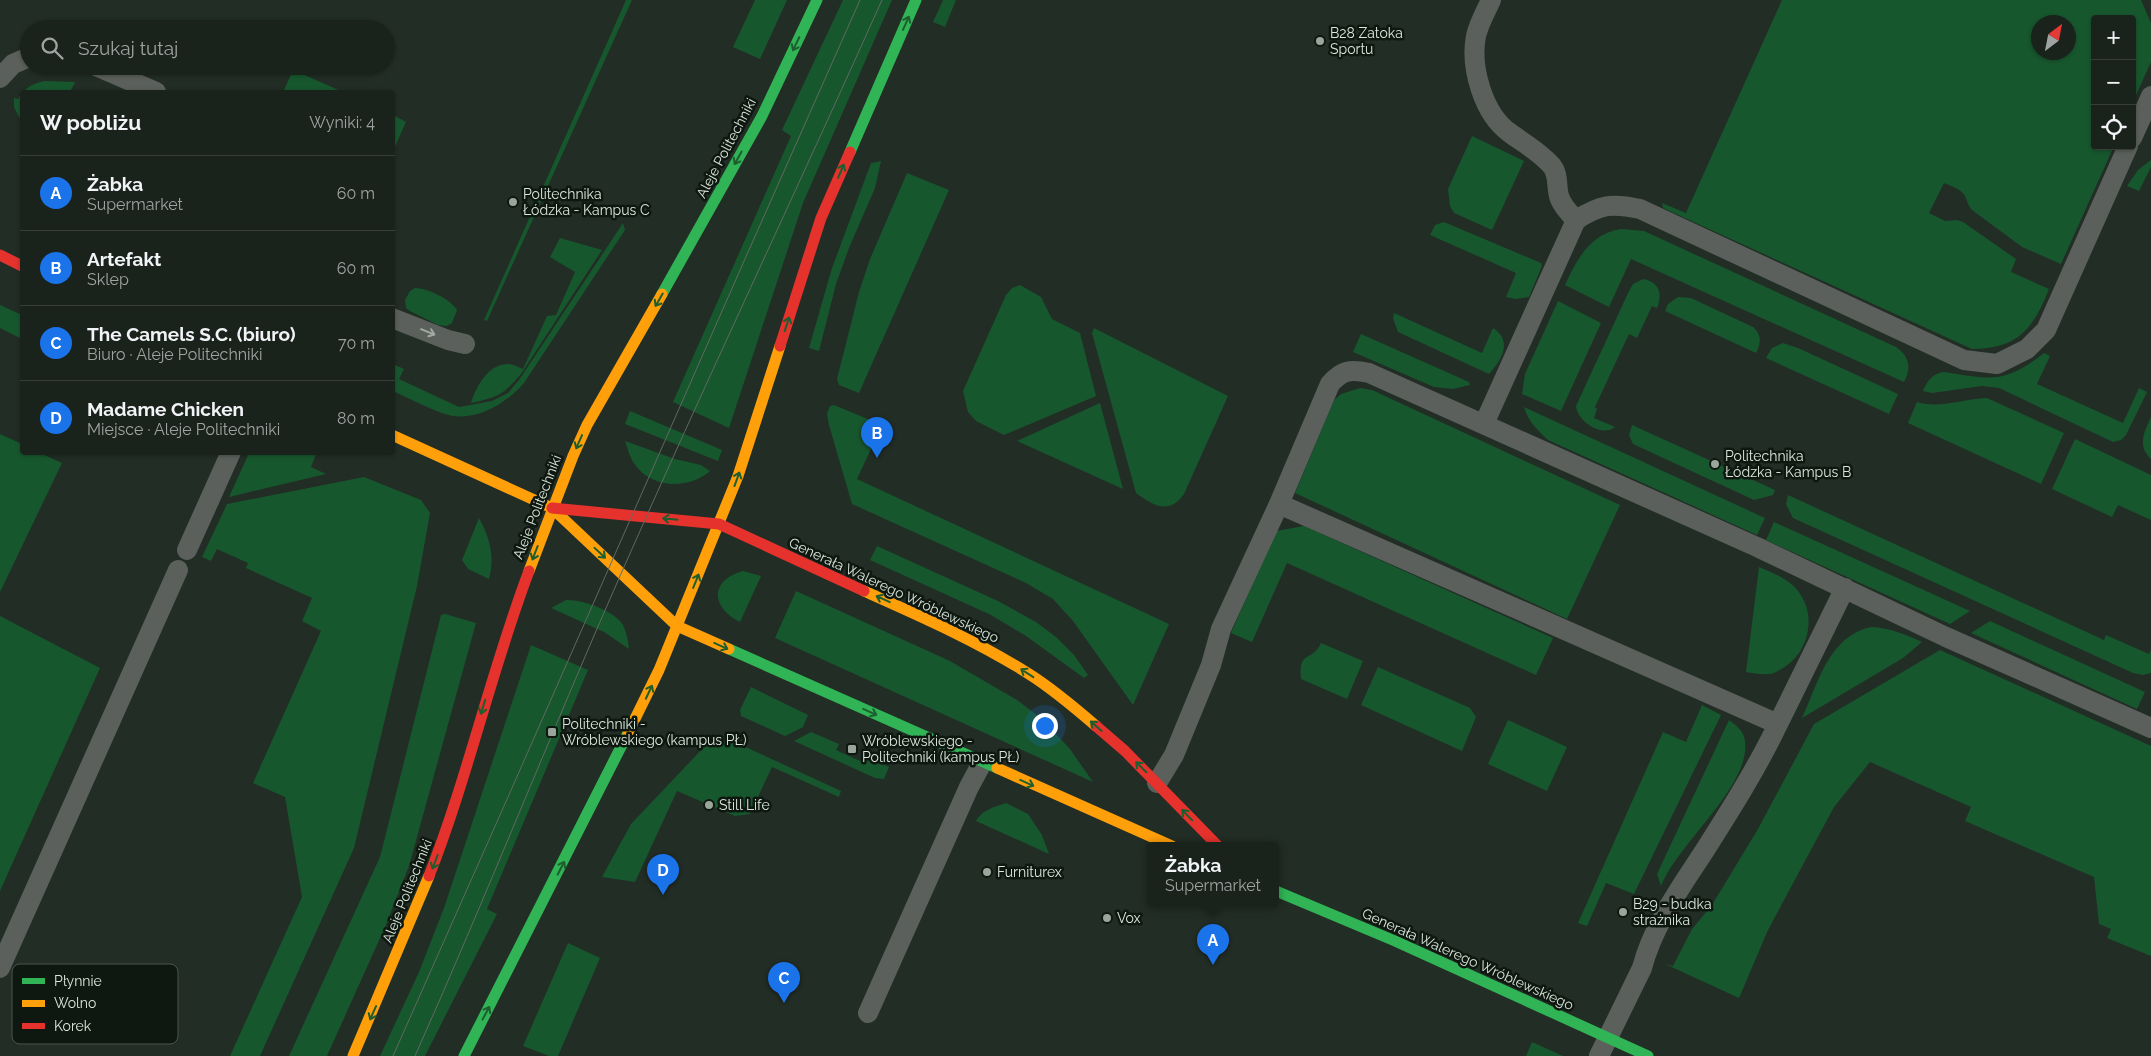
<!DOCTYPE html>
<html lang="pl">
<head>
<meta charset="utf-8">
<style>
  :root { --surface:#1a221c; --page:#232a25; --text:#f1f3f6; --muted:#9fa4a3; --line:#383f3b; --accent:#1a73e8 }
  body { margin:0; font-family:Raleway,sans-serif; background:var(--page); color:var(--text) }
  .controls { position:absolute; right:15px; top:15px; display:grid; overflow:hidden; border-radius:5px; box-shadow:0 1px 4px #0004 }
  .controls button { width:45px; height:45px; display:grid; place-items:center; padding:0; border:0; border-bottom:1px solid var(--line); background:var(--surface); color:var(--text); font:25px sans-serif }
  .compass { position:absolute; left:2031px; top:15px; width:45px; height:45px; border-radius:50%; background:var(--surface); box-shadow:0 1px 4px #0004; rotate:32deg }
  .you { position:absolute; left:1044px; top:725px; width:18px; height:18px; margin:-12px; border:4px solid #fff; border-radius:50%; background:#1a73e8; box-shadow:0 0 0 8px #1a73e833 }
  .badge { display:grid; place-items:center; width:32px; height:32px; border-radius:50%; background:var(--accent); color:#fff; font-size:16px; font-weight:700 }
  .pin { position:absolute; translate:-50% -41px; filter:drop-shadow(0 1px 2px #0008) }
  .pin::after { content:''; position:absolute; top:26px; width:18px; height:15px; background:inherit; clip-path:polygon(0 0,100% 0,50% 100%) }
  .popup { position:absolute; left:1147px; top:842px; width:132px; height:65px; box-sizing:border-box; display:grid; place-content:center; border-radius:5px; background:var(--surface); filter:drop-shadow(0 1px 4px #0005); font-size:16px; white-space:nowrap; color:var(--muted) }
  .popup b { font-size:19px; color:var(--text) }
  .popup::after { content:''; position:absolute; left:50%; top:100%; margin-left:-10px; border:10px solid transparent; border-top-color:var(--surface) }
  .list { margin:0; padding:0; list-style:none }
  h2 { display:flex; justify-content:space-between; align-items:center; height:65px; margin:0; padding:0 20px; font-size:21px }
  h2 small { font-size:16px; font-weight:400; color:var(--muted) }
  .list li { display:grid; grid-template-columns:32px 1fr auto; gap:15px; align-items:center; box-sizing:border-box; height:75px; padding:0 20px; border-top:1px solid var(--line) }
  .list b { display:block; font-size:19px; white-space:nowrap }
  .list p { margin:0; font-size:16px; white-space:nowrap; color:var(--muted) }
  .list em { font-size:16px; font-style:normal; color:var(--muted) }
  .icon { flex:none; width:28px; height:28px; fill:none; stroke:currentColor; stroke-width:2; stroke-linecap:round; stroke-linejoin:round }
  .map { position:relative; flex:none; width:2151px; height:1056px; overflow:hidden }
  .search { position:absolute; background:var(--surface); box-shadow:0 1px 4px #0004; left:20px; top:20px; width:375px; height:55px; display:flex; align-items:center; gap:12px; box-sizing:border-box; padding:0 18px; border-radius:28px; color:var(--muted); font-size:19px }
  .panel { position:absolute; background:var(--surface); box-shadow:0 1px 4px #0004; left:20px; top:90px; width:375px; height:365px; border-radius:5px }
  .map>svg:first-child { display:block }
</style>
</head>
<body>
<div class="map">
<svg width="2151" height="1056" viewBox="0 0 2151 1056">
  <rect width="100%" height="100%" fill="#222d25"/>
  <path fill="#17572e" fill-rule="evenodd" d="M 626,0 L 632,0 L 487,321 L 484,320 Z
    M 755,0 L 787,0 L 760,59 L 733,47 Z
    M 843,0 L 892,0 L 803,203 L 729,428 L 673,402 L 791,136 L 782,130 Z
    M 943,0 L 956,0 L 945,27 L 933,22 Z
    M 1782,0 L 2141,0 L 2151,23 L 2151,62 L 2132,104 L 2132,19 L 2095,19 L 2095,146 L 2114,146 L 2061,264 L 2022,247 L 1972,210 C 1968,205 1967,201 1965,196 C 1961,189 1951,186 1944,183 L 1929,213 L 1945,221 L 1957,220 L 1963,222 L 2016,259 L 2011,272 L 2049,289 C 2033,329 2018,349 1972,349 L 1663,208 L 1662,203 L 1686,213 ZM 2038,22 L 2068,22 L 2068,52 L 2038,52 Z
    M 293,70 L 343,92 L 283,92 Z
    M 44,81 L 75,82 L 70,92 L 22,92 L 22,119 L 19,117 L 14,107 L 14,98 L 18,99 C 24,88 32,84 44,81 Z
    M 393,115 L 406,122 L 393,151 Z
    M 1472,136 L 1524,161 L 1492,230 L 1454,213 L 1450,206 L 1448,189 Z
    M 2151,160 L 2151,167 L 2139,191 L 2127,186 L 2138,170 Z
    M 881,161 L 875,188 L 849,248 L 836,284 L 819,351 L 809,348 L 832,268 L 871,163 Z
    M 907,173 L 949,190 L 859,393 L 839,385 L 837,379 L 859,292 L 870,259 Z
    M 1444,222 L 1541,263 L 1542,266 L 1529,297 L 1515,299 L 1506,297 L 1516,273 L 1430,235 L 1435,225 Z
    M 623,223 L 625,230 L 524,383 C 508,402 479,420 453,416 C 436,413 409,398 393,391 L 393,364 L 404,369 L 399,379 L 459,407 L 492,401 L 508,393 L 519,380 Z
    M 1621,229 L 1644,231 L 1896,347 C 1909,356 1912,368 1904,382 L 1631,259 L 1609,307 L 1565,285 C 1577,259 1590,234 1621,229 Z
    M 560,238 L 602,250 L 521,374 C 503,395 498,397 471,403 C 476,387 488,364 508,364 C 513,364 518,367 523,369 L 547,316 L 556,315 L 575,272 L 550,257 Z
    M 1643,279 C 1659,282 1663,293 1657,308 L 1652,306 L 1637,338 L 1629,334 L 1595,407 L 1597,409 L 1594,418 L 1615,427 C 1602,438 1577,421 1576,406 L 1629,291 L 1633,284 Z
    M 1020,285 L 1041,297 L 1052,319 L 1080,333 L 1096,396 L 1004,435 L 976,421 L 968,412 L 963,391 L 1006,295 L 1012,288 Z
    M 415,288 C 427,288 451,299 457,310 L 452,323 L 447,326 L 438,325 L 410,311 L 406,308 L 405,300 L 410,291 Z
    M 1678,297 L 1691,298 L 1753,327 C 1762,335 1761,343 1756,353 L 1665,311 L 1668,304 Z
    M 1558,301 L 1601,323 L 1561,411 L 1522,394 L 1525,374 Z
    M 0,305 L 22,315 L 22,339 L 0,328 Z
    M 1394,313 L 1482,353 L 1493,328 C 1513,341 1502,360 1489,374 L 1398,332 L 1393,318 Z
    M 1094,328 L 1228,396 L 1184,494 C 1169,515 1154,506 1136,493 L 1092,333 Z
    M 1361,334 L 1469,382 L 1470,385 L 1453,389 L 1434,387 L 1353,352 Z
    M 1783,343 L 1798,348 L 1898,394 L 1889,414 L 1766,358 L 1772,348 Z
    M 2044,353 L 2050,356 L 2037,384 L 2123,423 L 2139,388 L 2147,392 L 2126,435 L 2121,440 L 2113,442 L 1999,388 L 1982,386 L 1932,393 L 1923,391 C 1927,381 1933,373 1944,372 C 1990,379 2004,385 2044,353 Z
    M 1360,388 L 1372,390 L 1620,505 L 1567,619 L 1295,493 L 1334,400 L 1341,394 Z
    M 1987,398 L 2064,433 L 2041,484 L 1908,423 L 1917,402 C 1941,409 1962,399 1987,398 Z
    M 1100,403 L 1123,489 L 1017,441 Z
    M 834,405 L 882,425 L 857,479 L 1169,624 L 1133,705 L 1073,621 L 1053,599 L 1026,583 L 852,504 L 829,425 L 827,414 L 830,406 Z
    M 1524,407 L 1765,518 L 1757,535 L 1548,440 C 1537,430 1528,421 1524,407 Z
    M 630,411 L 722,450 L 718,461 L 625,424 Z
    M 2151,417 L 2151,459 C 2137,446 2144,432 2151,417 Z
    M 1632,425 L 1775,490 L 1773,495 L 1754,500 L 1633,444 L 1629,435 Z
    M 0,434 L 22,444 L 22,452 L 40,453 L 62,463 L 0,592 Z
    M 2075,439 L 2151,475 L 2151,520 L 2118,505 L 2112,517 L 2052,489 Z
    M 625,441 L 675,459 L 701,465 L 710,471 C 690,489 653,489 636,466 C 630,459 628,449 625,441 Z
    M 249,453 L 314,453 L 316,454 L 311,467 L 326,474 L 229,497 Z
    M 364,477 L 421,500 L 430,513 L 417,586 L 354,848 L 260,1056 L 230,1056 L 302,897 L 285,797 L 253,783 L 321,631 L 302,621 L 312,598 L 246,568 L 248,563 L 217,549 L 211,561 L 202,557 L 227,504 Z
    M 1788,495 L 2104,640 L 2106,635 L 2149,654 L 2151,650 L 2151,673 L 2143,675 L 2133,673 L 1793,518 L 1786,504 Z
    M 479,518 C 490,538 495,557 489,579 L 468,569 L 462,560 Z
    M 1774,522 L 1970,611 L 1950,624 L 1766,540 Z
    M 1304,526 L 1553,638 L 1536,675 L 1287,563 L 1252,642 L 1231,633 L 1276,531 Z
    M 877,546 L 998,601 L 1036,622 L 1056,637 L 1074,655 L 1088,675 L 1084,678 L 1026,636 L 991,615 L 870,560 Z
    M 1759,567 C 1773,573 1789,579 1798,591 C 1817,615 1809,650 1786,666 C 1781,669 1775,674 1769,674 C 1762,675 1753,673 1746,672 Z
    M 743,571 L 761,576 L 740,622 C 710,607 710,580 743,571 Z
    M 796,591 L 950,661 L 1017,700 L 1042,719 L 1070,749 L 1093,782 L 775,638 Z
    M 566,600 C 582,599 615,611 623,625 C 627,633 628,641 629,649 L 604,632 L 551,608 Z
    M 445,614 L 476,623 L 409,866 L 385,927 L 327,1056 L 289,1056 L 380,857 L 440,619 L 441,615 Z
    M 0,616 L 100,668 L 0,891 Z
    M 1990,621 L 2145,692 L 2137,709 L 1971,633 Z
    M 1871,627 C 1890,628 1905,634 1922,642 L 1903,658 L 1802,718 C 1818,683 1829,636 1871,627 Z
    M 1321,643 L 1363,661 L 1347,699 L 1301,679 C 1298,649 1312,663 1321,643 Z
    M 531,645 L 588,670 L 487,909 L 497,914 L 425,1056 L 380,1056 L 419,972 L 444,908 Z
    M 1940,650 L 2151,746 L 2151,956 L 2107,938 L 2111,929 L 2099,924 L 2094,877 L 1965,821 L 1971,807 L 1870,762 L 1834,807 L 1768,930 L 1739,998 L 1665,964 L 1673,966 L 1692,929 L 1712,905 L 1758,829 L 1814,724 Z
    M 1378,667 L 1470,708 L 1476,717 L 1462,751 L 1361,705 Z
    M 751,687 L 808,715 L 803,727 L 785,736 L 741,716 L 740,710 Z
    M 1702,705 L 1721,715 L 1634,894 L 1606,883 L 1587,926 L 1578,923 L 1663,732 L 1686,742 Z
    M 1508,720 L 1567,747 L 1547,791 L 1488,764 Z
    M 1729,720 C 1736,725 1744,731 1745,741 C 1751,786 1678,843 1661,886 L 1657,874 Z
    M 811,732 L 839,744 L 836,750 L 860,761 L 863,755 L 889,767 L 884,779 L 875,778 L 794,741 Z
    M 718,740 L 737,743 L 841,791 L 839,797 L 772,767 L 750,814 L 735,816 L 677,791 L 635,882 L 602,877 L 631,824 L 704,747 Z
    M 1006,803 L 1028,814 L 1042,835 L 1049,854 L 976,821 C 982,810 994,807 1006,803 Z
    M 568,943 L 600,958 L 558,1056 L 549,1056 L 523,1046 Z
    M 1532,1042 L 1563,1056 L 1526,1056 Z"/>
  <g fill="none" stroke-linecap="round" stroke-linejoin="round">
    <path stroke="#5b605c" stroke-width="20" d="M 1491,0 C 1486,11 1479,23 1476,36 C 1470,67 1483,114 1510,133 C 1525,144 1540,152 1552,166 C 1559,175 1556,185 1559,196 C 1561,204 1570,214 1576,220
      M 96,66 L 156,92
      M 0,78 L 13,64 L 29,57
      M 2132,138 L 2151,96
      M 392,318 L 448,340 L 465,344
      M 1484,424 L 1576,220 C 1601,204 1612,203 1640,209 L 1964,360 L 1997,364 L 2027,349 L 2046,330 L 2128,146
      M 1279,504 L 1330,384 C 1342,370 1351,369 1369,373 L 1757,547 L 1946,637 L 2151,728
      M 187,550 L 231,452
      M 1157,783 L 1174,755 L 1211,665 L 1221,629 L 1279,504 L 1778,724 L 1845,588
      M 0,968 L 178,570
      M 868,1013 L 969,787 L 982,763
      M 1599,1056 L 1642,968 C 1653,925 1681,887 1705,850 C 1731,809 1757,768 1778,724"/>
    <path stroke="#30b455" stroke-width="11" d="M 850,152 L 916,0
      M 662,294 L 762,116 L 817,0
      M 729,649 L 997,768
      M 1276,891 L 1395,941 L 1648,1056
      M 464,1056 L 628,733"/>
    <path stroke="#ff9f0a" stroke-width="11" d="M 392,435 L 552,508 L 677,626 L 729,649
      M 529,571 L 573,456 L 587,425 L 662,294
      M 864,591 C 920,616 977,641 1029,674 C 1053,689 1074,707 1096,726
      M 628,733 L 659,670 L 738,476 L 780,346
      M 997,768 L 1172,846
      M 353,1056 L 429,876"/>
    <path stroke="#e5322d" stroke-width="11" d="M 0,255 L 22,266
      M 780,346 L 821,218 L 850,152
      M 552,508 L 719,524 L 864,591
      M 1096,726 L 1125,751 L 1218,846
      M 429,876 C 468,777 491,671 529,571"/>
    <path stroke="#626862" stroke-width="1" d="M 393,1056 C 550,705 703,351 860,0
      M 415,1056 C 486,897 550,735 620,576 C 705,383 796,192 882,0"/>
  </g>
  <defs><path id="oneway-shaft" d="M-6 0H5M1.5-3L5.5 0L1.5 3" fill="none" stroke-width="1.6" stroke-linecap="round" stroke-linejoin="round" transform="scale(1.25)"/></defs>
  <g stroke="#1d5e2f">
    <use href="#oneway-shaft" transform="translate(906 23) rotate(-66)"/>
    <use href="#oneway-shaft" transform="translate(796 44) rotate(116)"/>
    <use href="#oneway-shaft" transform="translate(738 158) rotate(119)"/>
    <use href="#oneway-shaft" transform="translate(841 171) rotate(-67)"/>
    <use href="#oneway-shaft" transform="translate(659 300) rotate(120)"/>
    <use href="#oneway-shaft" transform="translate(787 324) rotate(-72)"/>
    <use href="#oneway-shaft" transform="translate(579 442) rotate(114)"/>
    <use href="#oneway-shaft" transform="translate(737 479) rotate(-70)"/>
    <use href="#oneway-shaft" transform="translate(670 519) rotate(-174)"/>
    <use href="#oneway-shaft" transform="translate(535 553) rotate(111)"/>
    <use href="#oneway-shaft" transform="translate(600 553) rotate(43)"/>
    <use href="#oneway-shaft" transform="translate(696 581) rotate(-68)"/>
    <use href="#oneway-shaft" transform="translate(883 599) rotate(-156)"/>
    <use href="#oneway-shaft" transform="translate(721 646) rotate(24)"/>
    <use href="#oneway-shaft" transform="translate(1027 673) rotate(-147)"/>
    <use href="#oneway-shaft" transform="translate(649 692) rotate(-65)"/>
    <use href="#oneway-shaft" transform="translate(483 707) rotate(107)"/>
    <use href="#oneway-shaft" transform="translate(870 712) rotate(24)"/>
    <use href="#oneway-shaft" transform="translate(1096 726) rotate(-139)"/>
    <use href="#oneway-shaft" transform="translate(1141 767) rotate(-135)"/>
    <use href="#oneway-shaft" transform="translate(1027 783) rotate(24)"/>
    <use href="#oneway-shaft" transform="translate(1187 815) rotate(-134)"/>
    <use href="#oneway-shaft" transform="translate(435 862) rotate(111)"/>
    <use href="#oneway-shaft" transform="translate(561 868) rotate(-63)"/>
    <use href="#oneway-shaft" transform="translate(373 1013) rotate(114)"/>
    <use href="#oneway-shaft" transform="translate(486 1013) rotate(-62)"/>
  </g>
  <use stroke="#a1aaa2" href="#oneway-shaft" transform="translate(428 332) rotate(22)"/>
  <g fill="#9aa69c" stroke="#0e1710" stroke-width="2">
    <circle cx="1320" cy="41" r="5"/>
    <circle cx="513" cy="202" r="5"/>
    <circle cx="1715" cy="464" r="5"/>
    <rect x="547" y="727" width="10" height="10" rx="2.5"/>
    <rect x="847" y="744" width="10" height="10" rx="2.5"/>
    <circle cx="709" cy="805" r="5"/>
    <circle cx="987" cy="872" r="5"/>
    <circle cx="1623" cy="912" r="5"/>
    <circle cx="1107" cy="918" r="5"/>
  </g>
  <g text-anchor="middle" stroke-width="5" stroke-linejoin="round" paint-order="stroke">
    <g font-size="14" fill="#dae7dc" stroke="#0e1710" text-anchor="start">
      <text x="1330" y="38">B28 Zatoka<tspan x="1330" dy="16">Sportu</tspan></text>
      <text x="523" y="199">Politechnika<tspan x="523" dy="16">Łódzka - Kampus C</tspan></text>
      <text x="1725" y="461">Politechnika<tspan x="1725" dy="16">Łódzka - Kampus B</tspan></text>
      <text x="562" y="729">Politechniki -<tspan x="562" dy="16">Wróblewskiego (kampus PŁ)</tspan></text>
      <text x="862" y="746">Wróblewskiego -<tspan x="862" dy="16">Politechniki (kampus PŁ)</tspan></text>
      <text x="719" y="810">Still Life</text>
      <text x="997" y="877">Furniturex</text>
      <text x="1633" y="909">B29 - budka<tspan x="1633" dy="16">strażnika</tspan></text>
      <text x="1117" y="923">Vox</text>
    </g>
    <g font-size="14" fill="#dae7dc" stroke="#0e1710">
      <text transform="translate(726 148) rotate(-62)" y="5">Aleje Politechniki</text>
      <text transform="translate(537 507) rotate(-69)" y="5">Aleje Politechniki</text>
      <text transform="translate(894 590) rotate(25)" y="5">Generała Walerego Wróblewskiego</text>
      <text transform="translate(407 891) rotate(-68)" y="5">Aleje Politechniki</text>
      <text transform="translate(1468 959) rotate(24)" y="5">Generała Walerego Wróblewskiego</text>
    </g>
  </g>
  <rect x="12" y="964" width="166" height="80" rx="8" fill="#0e1710" stroke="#4b554d" stroke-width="1"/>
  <rect x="22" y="978" width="23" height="6" fill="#30b455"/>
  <rect x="22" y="1000" width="23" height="7" fill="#ff9f0a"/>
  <rect x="22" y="1023" width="23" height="6" fill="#e5322d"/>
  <g font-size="14" fill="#dae7dc">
    <text x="54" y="986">Płynnie</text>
    <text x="54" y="1008">Wolno</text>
    <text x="54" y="1031">Korek</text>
  </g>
</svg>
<div class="controls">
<button>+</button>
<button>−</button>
<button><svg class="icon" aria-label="locate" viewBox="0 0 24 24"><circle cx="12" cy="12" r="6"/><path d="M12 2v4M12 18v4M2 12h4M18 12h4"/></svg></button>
</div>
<svg class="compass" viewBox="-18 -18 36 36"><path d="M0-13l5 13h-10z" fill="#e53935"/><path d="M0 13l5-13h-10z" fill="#9fa4a3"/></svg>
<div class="you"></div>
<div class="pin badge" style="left:1213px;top:965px">A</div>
<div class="popup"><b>Żabka</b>Supermarket</div>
<div class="pin badge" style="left:877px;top:458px">B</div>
<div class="pin badge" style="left:784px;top:1003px">C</div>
<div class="pin badge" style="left:663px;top:895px">D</div>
<div class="search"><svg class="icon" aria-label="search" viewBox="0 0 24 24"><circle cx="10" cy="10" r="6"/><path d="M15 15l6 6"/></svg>Szukaj tutaj</div>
<section class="panel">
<h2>W pobliżu<small>Wyniki: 4</small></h2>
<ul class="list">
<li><span class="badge">A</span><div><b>Żabka</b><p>Supermarket</p></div><em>60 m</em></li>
<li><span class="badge">B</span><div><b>Artefakt</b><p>Sklep</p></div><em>60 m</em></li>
<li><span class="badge">C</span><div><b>The Camels S.C. (biuro)</b><p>Biuro · Aleje Politechniki</p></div><em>70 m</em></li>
<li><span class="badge">D</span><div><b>Madame Chicken</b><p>Miejsce · Aleje Politechniki</p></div><em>80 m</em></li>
</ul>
</section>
</div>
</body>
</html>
